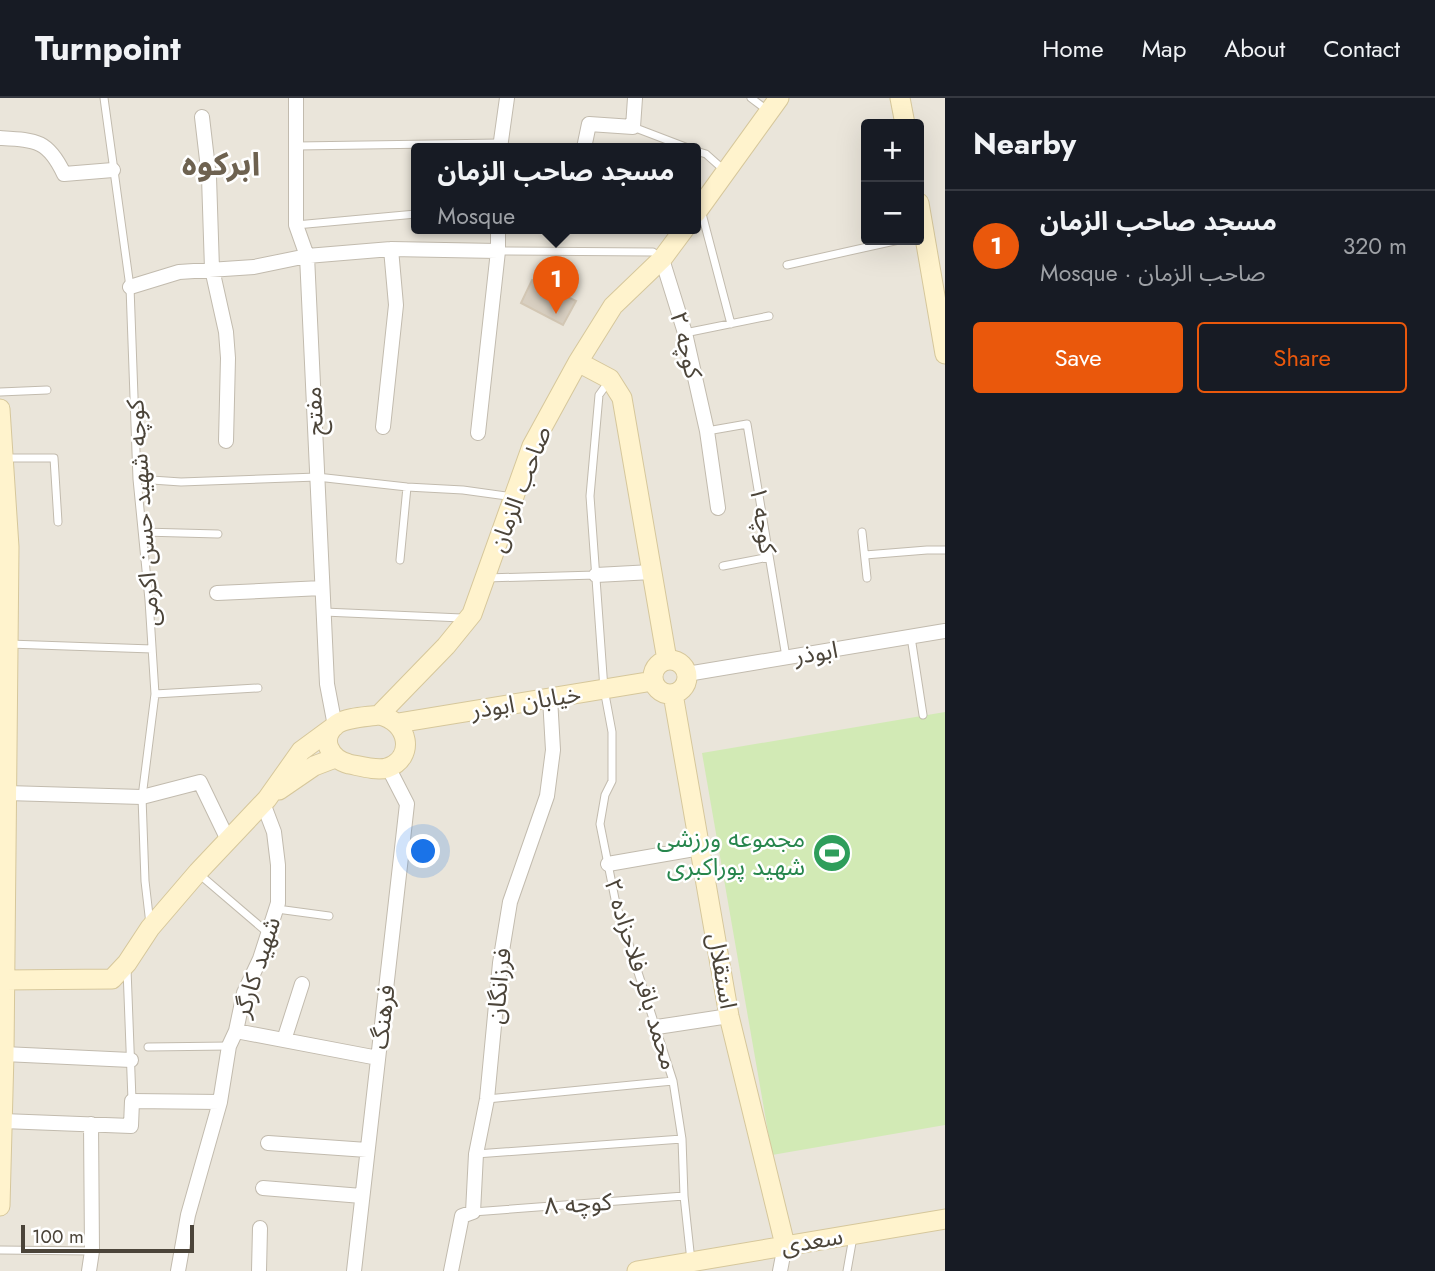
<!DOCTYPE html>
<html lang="en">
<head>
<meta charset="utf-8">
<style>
  :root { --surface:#171b24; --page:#242831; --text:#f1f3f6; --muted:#9ea1a6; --line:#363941; --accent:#ea580c }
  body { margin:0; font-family:Jost,"Noto Sans Arabic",sans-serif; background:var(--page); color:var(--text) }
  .controls { position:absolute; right:21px; top:21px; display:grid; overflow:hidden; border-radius:7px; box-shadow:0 7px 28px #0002 }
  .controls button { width:63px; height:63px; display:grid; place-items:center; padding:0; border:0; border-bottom:2px solid var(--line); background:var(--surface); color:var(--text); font:35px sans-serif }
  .scale { position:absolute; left:21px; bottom:18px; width:173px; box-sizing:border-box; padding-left:7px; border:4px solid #4b4439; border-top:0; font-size:19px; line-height:24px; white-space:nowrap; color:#4b4439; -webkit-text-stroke:5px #fff; paint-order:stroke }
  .you { position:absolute; left:424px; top:754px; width:24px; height:24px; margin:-18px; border:5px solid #fff; border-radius:50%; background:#1a73e8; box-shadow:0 0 0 10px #1a73e833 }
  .badge { display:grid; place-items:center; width:46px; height:46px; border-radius:50%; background:var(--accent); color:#fff; font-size:23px; font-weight:700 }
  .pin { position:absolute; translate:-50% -58px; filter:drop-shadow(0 2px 4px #0008) }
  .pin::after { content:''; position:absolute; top:37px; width:24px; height:21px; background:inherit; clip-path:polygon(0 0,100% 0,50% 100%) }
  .popup { position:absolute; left:411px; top:45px; width:290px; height:91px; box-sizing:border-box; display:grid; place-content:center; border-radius:7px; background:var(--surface); filter:drop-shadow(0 2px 5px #0005); font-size:23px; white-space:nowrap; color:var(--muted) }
  .popup b { font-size:26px; color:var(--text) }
  .popup::after { content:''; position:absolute; left:50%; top:100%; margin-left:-14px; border:14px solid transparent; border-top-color:var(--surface) }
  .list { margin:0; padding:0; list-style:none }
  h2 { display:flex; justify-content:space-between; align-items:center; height:91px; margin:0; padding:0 28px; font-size:30px }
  h2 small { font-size:23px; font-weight:400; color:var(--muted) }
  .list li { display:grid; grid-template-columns:46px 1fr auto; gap:21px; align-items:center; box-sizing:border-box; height:112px; padding:0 28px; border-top:2px solid var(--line) }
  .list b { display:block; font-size:26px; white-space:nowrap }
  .list p { margin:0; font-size:23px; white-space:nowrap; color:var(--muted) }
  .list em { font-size:23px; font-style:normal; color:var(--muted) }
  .actions { display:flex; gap:14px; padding:21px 28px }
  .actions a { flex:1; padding:16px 0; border:2px solid var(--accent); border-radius:7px; text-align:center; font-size:24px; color:var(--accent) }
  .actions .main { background:var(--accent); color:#fff }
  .map { position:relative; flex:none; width:945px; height:1173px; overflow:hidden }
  header { display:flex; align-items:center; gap:42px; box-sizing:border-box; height:98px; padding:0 35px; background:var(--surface); border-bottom:2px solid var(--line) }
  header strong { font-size:33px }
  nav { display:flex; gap:38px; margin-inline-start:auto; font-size:24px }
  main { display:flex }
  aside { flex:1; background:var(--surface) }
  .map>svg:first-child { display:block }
</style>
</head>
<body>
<header>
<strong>Turnpoint</strong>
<nav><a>Home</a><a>Map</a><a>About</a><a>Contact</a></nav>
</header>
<main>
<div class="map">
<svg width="945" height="1173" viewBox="0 0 945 1173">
  <rect width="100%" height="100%" fill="#f6f3ec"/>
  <path fill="#eae5da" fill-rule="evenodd" d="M 0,0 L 945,0 L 945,1173 L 0,1173 ZM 866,26 L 919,26 L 919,142 L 866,142 ZM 416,50 L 696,50 L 696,130 L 416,130 Z"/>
  <path fill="#d2eab5" d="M 945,614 L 945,1027 L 772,1057 L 702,655 Z"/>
  <path fill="#d8cfc1" stroke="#d3c7b4" stroke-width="2" d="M 532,182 L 576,203 L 563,227 L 521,205 Z"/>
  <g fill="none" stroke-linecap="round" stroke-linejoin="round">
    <defs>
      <path id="lane" d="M 104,0 L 130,189 L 137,381 L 149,502 L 155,596 L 142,699 L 145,783 L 150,826
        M 751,0 L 767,12
        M 633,29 L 688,50
        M 297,48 L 500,45
        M 696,53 L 706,56 L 724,72
        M 701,112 L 731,226
        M 296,127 L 416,116
        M 498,153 L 653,154 L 662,161
        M 787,167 L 899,142
        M 685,235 L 769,218
        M 609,283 L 599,297 L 590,398 L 604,591 L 612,634 L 612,683 L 605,697 L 600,726 L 616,806 L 673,983 L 682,1041 L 684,1098 L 691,1163
        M 0,294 L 47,292
        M 707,333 L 747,326 L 786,559
        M 4,360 L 54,360 L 58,424
        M 137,381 L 181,384 L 317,379 L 407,389 L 463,392 L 513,399
        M 143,434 L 218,436
        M 862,434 L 867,480
        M 865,457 L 927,452 L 945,452
        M 400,462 L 407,389
        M 723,468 L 769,459
        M 486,480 L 596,477
        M 324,514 L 462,520
        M 911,539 L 923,617
        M 9,546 L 152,551
        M 155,596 L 258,590
        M 199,776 L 268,835
        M 277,811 L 329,818
        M 127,871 L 132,1002
        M 148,949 L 229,948
        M 487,1001 L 673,983
        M 476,1056 L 682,1041
        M 473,1114 L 684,1098
        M 0,1152 L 92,1153
        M 847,1173 L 853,1139"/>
      <path id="street" d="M 296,0 L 296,127 L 307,158 L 327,586 L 335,628
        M 202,19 L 209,79 L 212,171 L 226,234 L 228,260 L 226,343
        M 0,40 C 36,42 48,42 64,76 L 113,72
        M 500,50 L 507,0
        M 584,50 L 589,26 L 633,29 L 635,0
        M 662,161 L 685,235 L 707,333 L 718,410
        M 130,189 L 179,174 L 254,169 L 307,158 L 391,151 L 498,153
        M 383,329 L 396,207 L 391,151
        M 478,335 L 498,153 L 498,130
        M 596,477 L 652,474
        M 217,495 L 322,490
        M 687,576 L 945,533
        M 7,695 L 142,699 L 200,684 L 228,742
        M 263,705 L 274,734 L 278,767 L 278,805 L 260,861 L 244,895 L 236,933 L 378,960
        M 608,766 L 700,750
        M 657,929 L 729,918
        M 284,942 L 302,886
        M 4,956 L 131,962
        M 3,1023 L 131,1028 L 132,1003 L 220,1004 L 229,948 L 236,933
        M 268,1045 L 367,1052
        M 263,1090 L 362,1098
        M 89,1173 L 92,1153 L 91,1026
        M 178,1173 L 188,1117 L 220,1004
        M 259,1173 L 260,1130
        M 354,1173 L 407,706 L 388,669
        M 451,1173 L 462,1118 L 473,1114 L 476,1056 L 487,1001 L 500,865 L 510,804 L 547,698 L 553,652 L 550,600
        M 780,1173 L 785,1147"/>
      <path id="secondary" d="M 900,0 L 905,26
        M 919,105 L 945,256
        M 696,115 L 779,0
        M 578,264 L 610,281 L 622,300 L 667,562
        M 0,311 L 9,449 L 4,956 L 0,1108
        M653 579a17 17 0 1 1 34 0a17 17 0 1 1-34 0Z
        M 673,596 L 729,918 L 785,1147
        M 379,617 L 446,548 L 472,516 L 532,348 L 578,264 L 613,208 L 662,161 L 685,130
        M 379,617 C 409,623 416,660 387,670 C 376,673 360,668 349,666 C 330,661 318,640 337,626 C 348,619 367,619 379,617 Z
        M 398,625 L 653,583
        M 279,692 L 314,668 L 335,660
        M 5,882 L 112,881 L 127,865 L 150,830 L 198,774 L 267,701 L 301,653 L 335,628
        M 637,1173 L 945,1121"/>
    </defs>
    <use href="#lane" stroke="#c2bbae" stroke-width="9"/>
    <use href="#street" stroke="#c2bbae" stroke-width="16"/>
    <use href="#secondary" stroke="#d6c79b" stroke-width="21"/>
    <use href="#lane" stroke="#fff" stroke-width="7"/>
    <use href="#street" stroke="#fff" stroke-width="14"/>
    <use href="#secondary" stroke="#fff3cd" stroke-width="19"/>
  </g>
  <defs>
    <symbol id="stadium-disc" viewBox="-11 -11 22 22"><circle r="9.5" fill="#2e9e5b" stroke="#fff"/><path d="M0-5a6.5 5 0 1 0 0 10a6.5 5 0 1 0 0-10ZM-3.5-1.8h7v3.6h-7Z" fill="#fff"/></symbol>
  </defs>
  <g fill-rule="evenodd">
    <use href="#stadium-disc" x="810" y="733" width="44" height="44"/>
  </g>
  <g text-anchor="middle" stroke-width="5" stroke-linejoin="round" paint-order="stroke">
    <g font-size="24" fill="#4b4439" stroke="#fff">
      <text transform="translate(686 247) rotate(76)" y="8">کوچه ۲</text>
      <text transform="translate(314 313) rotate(-93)" y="8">مفتح</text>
      <text transform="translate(520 391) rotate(-69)" y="8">صاحب الزمان</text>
      <text transform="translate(143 415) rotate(-94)" y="8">کوچه شهید حسن اکرمی</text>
      <text transform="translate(763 422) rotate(81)" y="8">کوچه ۱</text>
      <text transform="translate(816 555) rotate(-9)" y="8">ابوذر</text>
      <text transform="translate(526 604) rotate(-9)" y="8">خیابان ابوذر</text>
      <text transform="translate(257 869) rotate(-72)" y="8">شهید کارگر</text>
      <text transform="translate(722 873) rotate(80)" y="8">استقلال</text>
      <text transform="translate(641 876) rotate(73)" y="8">محمد باقر فلاحزاده ۲</text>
      <text transform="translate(499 888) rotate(-84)" y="8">فرزانگان</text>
      <text transform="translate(383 919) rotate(-83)" y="8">فرهنگ</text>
      <text transform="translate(578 1106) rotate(-4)" y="8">کوچه ۸</text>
      <text transform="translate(812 1143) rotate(-10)" y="8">سعدی</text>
    </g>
    <g font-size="24" fill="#27864d" stroke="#fff" text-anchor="end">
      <text x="805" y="749">مجموعه ورزشی<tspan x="805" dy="28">شهید پوراکبری</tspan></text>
    </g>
    <g font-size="32" font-weight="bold" fill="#6e6250" stroke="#fff">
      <text x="221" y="77">ابرکوه</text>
    </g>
  </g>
</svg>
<div class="controls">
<button>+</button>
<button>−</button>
</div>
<div class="scale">100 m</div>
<div class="you"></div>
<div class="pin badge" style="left:556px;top:216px">1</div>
<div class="popup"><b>مسجد صاحب الزمان</b>Mosque</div>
</div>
<aside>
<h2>Nearby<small></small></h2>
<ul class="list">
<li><span class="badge">1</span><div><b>مسجد صاحب الزمان</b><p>Mosque · صاحب الزمان</p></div><em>320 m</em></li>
</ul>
<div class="actions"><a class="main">Save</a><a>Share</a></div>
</aside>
</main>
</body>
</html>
